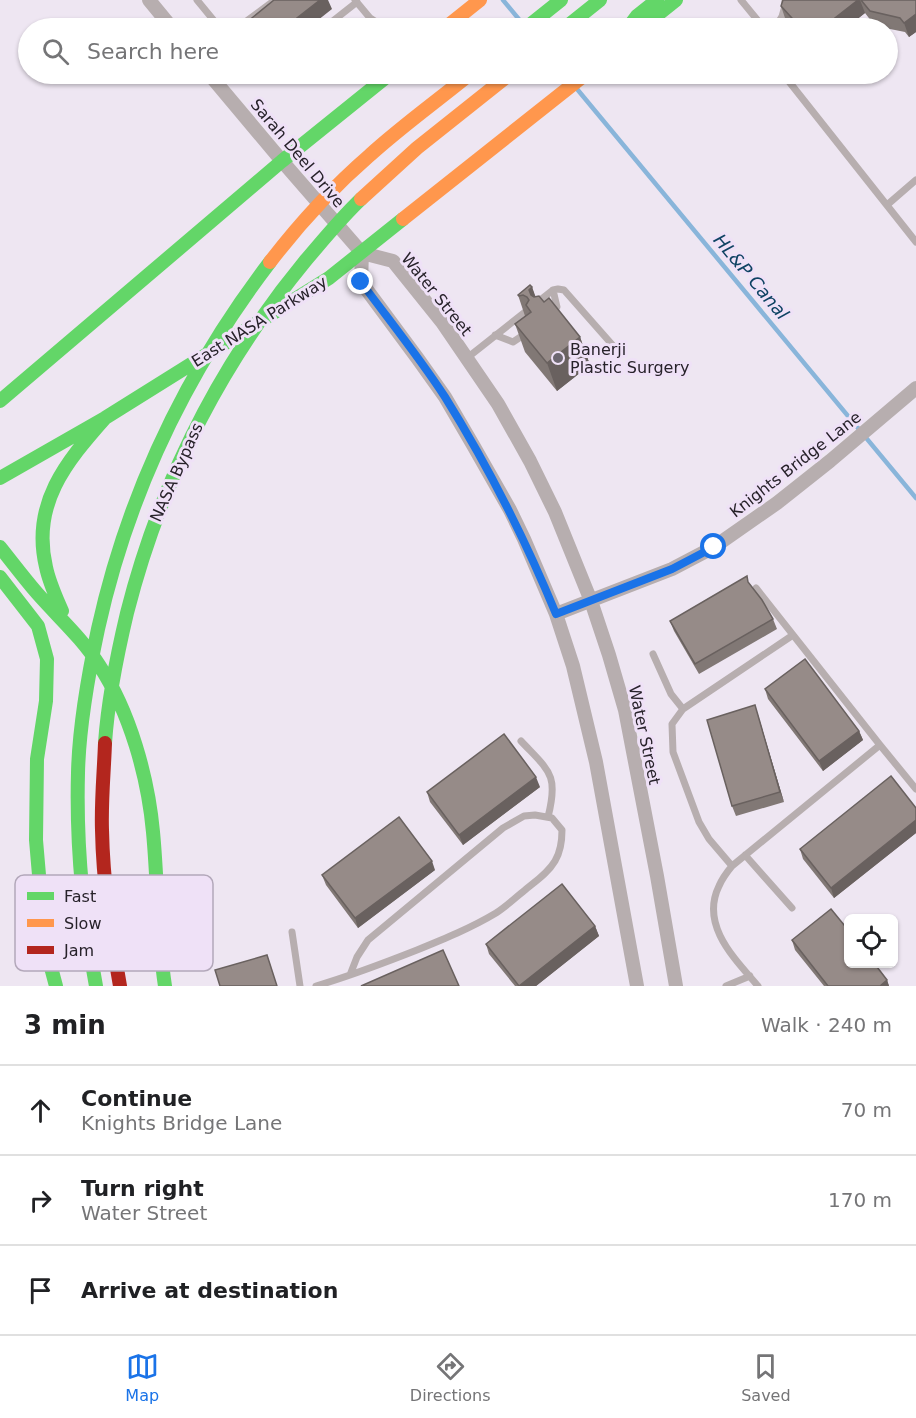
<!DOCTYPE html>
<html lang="en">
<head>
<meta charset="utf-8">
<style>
  :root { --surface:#fff; --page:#f2f2f2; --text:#202124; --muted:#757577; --line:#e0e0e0; --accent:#1a73e8 }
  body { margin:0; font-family:"DejaVu Sans",sans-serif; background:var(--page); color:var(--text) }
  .controls { position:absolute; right:18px; bottom:18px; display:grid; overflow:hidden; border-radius:9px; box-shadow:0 2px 4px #0004 }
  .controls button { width:54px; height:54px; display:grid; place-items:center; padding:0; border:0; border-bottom:2px solid var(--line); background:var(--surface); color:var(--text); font:30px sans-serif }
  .stop { position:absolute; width:18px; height:18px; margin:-14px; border:4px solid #1a73e8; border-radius:50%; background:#fff }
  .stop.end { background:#1a73e8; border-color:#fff; box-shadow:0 2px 6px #0008 }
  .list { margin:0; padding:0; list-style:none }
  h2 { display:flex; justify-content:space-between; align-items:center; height:78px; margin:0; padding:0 24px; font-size:26px }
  h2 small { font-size:20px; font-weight:400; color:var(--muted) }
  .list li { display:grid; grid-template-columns:39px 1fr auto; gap:18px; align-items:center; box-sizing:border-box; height:90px; padding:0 24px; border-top:2px solid var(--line) }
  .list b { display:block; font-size:22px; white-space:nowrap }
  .list p { margin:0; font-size:20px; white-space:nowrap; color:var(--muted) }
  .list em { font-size:20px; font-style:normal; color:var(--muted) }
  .icon { flex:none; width:33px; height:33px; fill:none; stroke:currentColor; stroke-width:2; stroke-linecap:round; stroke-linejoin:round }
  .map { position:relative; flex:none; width:916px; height:986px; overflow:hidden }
  .search { position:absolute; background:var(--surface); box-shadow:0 2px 4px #0004; left:18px; right:18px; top:18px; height:66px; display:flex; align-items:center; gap:15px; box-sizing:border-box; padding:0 21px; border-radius:33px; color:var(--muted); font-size:22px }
  .sheet { height:348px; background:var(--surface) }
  nav { display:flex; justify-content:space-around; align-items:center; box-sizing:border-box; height:84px; border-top:2px solid var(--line); background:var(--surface); font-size:16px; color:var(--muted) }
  nav a { display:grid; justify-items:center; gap:3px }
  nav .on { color:var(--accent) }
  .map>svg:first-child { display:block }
</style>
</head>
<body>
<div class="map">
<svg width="916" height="986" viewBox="0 0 916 986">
  <rect width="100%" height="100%" fill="#eee6f2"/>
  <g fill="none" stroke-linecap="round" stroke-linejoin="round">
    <path stroke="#89b5da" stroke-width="4.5" d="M 503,0 L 522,23
      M 577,89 L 916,498"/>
    <path stroke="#b7aeaf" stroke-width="7" d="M 197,0 L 220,28
      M 355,0 L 370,18 L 385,28
      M 741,0 L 764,28
      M 237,28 L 275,0
      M 324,28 L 357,2
      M 773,28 C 782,21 785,11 785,0
      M 258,74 L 261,78 L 267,74
      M 783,74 L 916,242
      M 887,205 L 916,180
      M 551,313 L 557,307 L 553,290
      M 495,335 L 513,342 L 528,332
      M 467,358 L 553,290 L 558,289 L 564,290 L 616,349
      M 756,588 L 880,745 L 916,789
      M 653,654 L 671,694 L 683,709
      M 521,741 C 549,771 559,774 548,817
      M 745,855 L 792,908
      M 732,866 L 709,839 L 699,822 L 673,752 L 672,724 L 683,709 L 793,635
      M 292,932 L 300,986
      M 316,986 C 350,976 384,963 417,950 C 444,939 471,928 496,913 C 507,906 516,897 525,890 C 536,881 548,873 555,861 C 561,851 562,841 562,830 L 552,818 L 535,815 L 524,816 L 503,828 L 368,940 L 357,957 L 350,975
      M 726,986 L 750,976
      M 758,986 C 734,958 700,925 719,886 C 722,879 727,872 732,866 L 880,745"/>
    <path stroke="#b7aeaf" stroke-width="14" d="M 149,0 L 172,28
      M 209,74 L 282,161 L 362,253
      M 362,253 L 393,261 L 442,322 L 498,404 L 530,461 L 555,512 L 591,601 L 609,655 L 625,710 L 657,876 L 676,986
      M 362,253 L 361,282 L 418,359 L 445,397 L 473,445 L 510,510 L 524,539 L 556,614 L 573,666 L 596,762 L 637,986
      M 556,614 L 672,569 L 714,547 L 777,503 L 830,461 L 916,388"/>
    <path stroke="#63d668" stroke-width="14" d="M 526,28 L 561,0
      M 565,28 L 600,0
      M 628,28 L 637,16 L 657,0
      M 641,28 L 676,0
      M 0,401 L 282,161 L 390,74
      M 0,478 L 105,418 L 329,278 L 403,219
      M 0,547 C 12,562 24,578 37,593 C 58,617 82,638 99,665 C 130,712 148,777 153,832 C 158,884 157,935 165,986
      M 0,577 L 38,626 L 47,659 L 46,701 L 37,759 L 36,840 L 45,945 L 56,986
      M 62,611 C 56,597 49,582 46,567 C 31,504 66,462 105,418
      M 105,743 C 108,699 117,655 127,613 C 160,483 221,363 306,260 C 324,239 341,218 361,199
      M 96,986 C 83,916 76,845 78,773 C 79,725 88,676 98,629 C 128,493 186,372 270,262"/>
    <path stroke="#ff974d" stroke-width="14" d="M 445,28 L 480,0
      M 361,199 L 417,148 L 510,74
      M 403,219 L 586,74
      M 270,262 C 300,223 333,187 370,155 C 402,126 437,101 470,74"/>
    <path stroke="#b3261e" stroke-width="14" d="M 105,743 C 104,772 101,801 102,830 C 103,883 111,934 120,986"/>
  </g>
  <path fill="#817875" d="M 783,0 L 916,0 L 916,32 L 909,37 L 905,32 L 875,26 L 865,13 L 846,28 L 793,28 L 786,21 L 781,6 Z
    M 532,287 L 535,297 L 544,302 L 580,337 L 590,365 L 557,391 L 525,352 L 515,324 L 525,316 L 518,295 Z
    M 750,584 L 773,619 L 777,629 L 699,674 L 674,631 L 670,621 Z
    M 765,689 L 859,731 L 863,740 L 823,771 L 768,699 Z
    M 758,715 L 784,802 L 736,816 L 732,806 Z
    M 540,787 L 463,845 L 430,802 L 427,792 Z
    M 916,808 L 916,833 L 834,898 L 803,859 L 800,849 Z
    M 435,870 L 358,928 L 326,885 L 322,875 Z
    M 595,926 L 599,936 L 536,986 L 515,986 L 489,954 L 486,944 Z
    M 792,940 L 887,980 L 889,986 L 824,986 L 795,950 Z"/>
  <path fill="#69615f" d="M 320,0 L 328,0 L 332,9 L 308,28 L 284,28 Z
    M 858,0 L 860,0 L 865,13 L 846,28 L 822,28 Z
    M 916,14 L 916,32 L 909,37 L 904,23 Z
    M 532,287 L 542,314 L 539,318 L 529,290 Z
    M 580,337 L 590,365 L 557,391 L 547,363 Z
    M 755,705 L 758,715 L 784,802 L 780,792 Z
    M 859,731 L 863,740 L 823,771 L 819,761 Z
    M 536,777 L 540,787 L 463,845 L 459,835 Z
    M 916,820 L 916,833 L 834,898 L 831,888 Z
    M 432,861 L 435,870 L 358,928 L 355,918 Z
    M 595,926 L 599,936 L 536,986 L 519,986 Z
    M 887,980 L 889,986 L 880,986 Z"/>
  <path fill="#968b88" stroke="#69615f" stroke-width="1.5" d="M 274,0 L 320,0 L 284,28 L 244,28 L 242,26 Z
    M 783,0 L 858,0 L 822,28 L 801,28 L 781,6 Z
    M 861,0 L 916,0 L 916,14 L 904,23 L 900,18 L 870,11 Z
    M 530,285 L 532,287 L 529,290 L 531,295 L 534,297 L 539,296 L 544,302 L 549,298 L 580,337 L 547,363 L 515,324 L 531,312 L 526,305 L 529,300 L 527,297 L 523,295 L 519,296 L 518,295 Z
    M 747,576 L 748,582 L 762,600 L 773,619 L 695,664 L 670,621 Z
    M 805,659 L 859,731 L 819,761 L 765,689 Z
    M 755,705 L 780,792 L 732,806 L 707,720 Z
    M 504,734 L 536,777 L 459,835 L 427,792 Z
    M 891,776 L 916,808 L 916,820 L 831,888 L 800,849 Z
    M 399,817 L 432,861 L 355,918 L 322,875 Z
    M 562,884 L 595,926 L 519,986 L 486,944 Z
    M 831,909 L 849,931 L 849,963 L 874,963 L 887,980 L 880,986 L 828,986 L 792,940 Z
    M 443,950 L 459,986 L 361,986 Z
    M 267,955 L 277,986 L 220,986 L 215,970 Z"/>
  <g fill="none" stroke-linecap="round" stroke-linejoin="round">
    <path stroke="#1a73e8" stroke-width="8" d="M 361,282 C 389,320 419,357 445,397 C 488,466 525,539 556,614 L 672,569 L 714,547"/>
  </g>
  <circle fill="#6d6770" stroke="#efe1f7" stroke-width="2" cx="558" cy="358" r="6"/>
  <g text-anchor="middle" stroke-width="6" stroke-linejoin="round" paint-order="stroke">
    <g font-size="16" fill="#27222a" stroke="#efe1f7">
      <text transform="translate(298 153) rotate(50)" y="6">Sarah Deel Drive</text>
      <text transform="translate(437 294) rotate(51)" y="6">Water Street</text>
      <text transform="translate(259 321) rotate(-32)" y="6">East NASA Parkway</text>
      <text transform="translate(795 464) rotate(-38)" y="6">Knights Bridge Lane</text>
      <text transform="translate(176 472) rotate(-66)" y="6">NASA Bypass</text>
      <text transform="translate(645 735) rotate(78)" y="6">Water Street</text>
    </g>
    <g font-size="16" fill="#27222a" stroke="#efe1f7" text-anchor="start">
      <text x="570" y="355">Banerji<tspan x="570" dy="18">Plastic Surgery</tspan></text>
    </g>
    <g font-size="18" font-style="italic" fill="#0f4363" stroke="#efe1f7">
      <text transform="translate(751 277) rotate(50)" y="6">HL&amp;P Canal</text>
    </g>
  </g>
  <rect x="15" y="875" width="198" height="96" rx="9" fill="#efe1f7" stroke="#b3a8ba" stroke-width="1.5"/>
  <rect x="27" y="892" width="27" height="8" fill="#63d668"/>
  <rect x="27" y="919" width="27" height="8" fill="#ff974d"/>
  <rect x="27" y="946" width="27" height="8" fill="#b3261e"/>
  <g font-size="16" fill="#27222a">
    <text x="64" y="902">Fast</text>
    <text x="64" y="929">Slow</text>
    <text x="64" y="956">Jam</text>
  </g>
</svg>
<div class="controls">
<button><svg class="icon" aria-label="locate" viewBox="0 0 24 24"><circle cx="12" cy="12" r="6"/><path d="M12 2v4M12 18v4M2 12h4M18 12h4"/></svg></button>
</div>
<div class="stop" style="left:714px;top:547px"></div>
<div class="stop end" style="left:361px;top:282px"></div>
<div class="search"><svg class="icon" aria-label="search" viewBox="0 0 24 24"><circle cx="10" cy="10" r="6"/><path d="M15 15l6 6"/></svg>Search here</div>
</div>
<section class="sheet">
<h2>3 min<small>Walk · 240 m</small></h2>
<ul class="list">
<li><svg class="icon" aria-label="ahead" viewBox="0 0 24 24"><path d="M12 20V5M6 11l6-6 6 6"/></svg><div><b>Continue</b><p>Knights Bridge Lane</p></div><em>70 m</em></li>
<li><svg class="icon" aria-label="right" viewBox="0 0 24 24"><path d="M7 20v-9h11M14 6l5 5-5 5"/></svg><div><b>Turn right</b><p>Water Street</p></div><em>170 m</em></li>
<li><svg class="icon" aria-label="arrive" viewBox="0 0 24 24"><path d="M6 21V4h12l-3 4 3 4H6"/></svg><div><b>Arrive at destination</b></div></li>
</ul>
</section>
<nav>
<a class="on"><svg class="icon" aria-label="map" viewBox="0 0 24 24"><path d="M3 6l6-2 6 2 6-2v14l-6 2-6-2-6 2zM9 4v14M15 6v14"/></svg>Map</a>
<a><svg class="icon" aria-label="directions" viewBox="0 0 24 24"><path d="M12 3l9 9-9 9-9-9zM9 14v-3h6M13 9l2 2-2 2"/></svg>Directions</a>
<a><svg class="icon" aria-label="saved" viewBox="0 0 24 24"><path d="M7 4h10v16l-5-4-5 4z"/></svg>Saved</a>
</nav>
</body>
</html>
